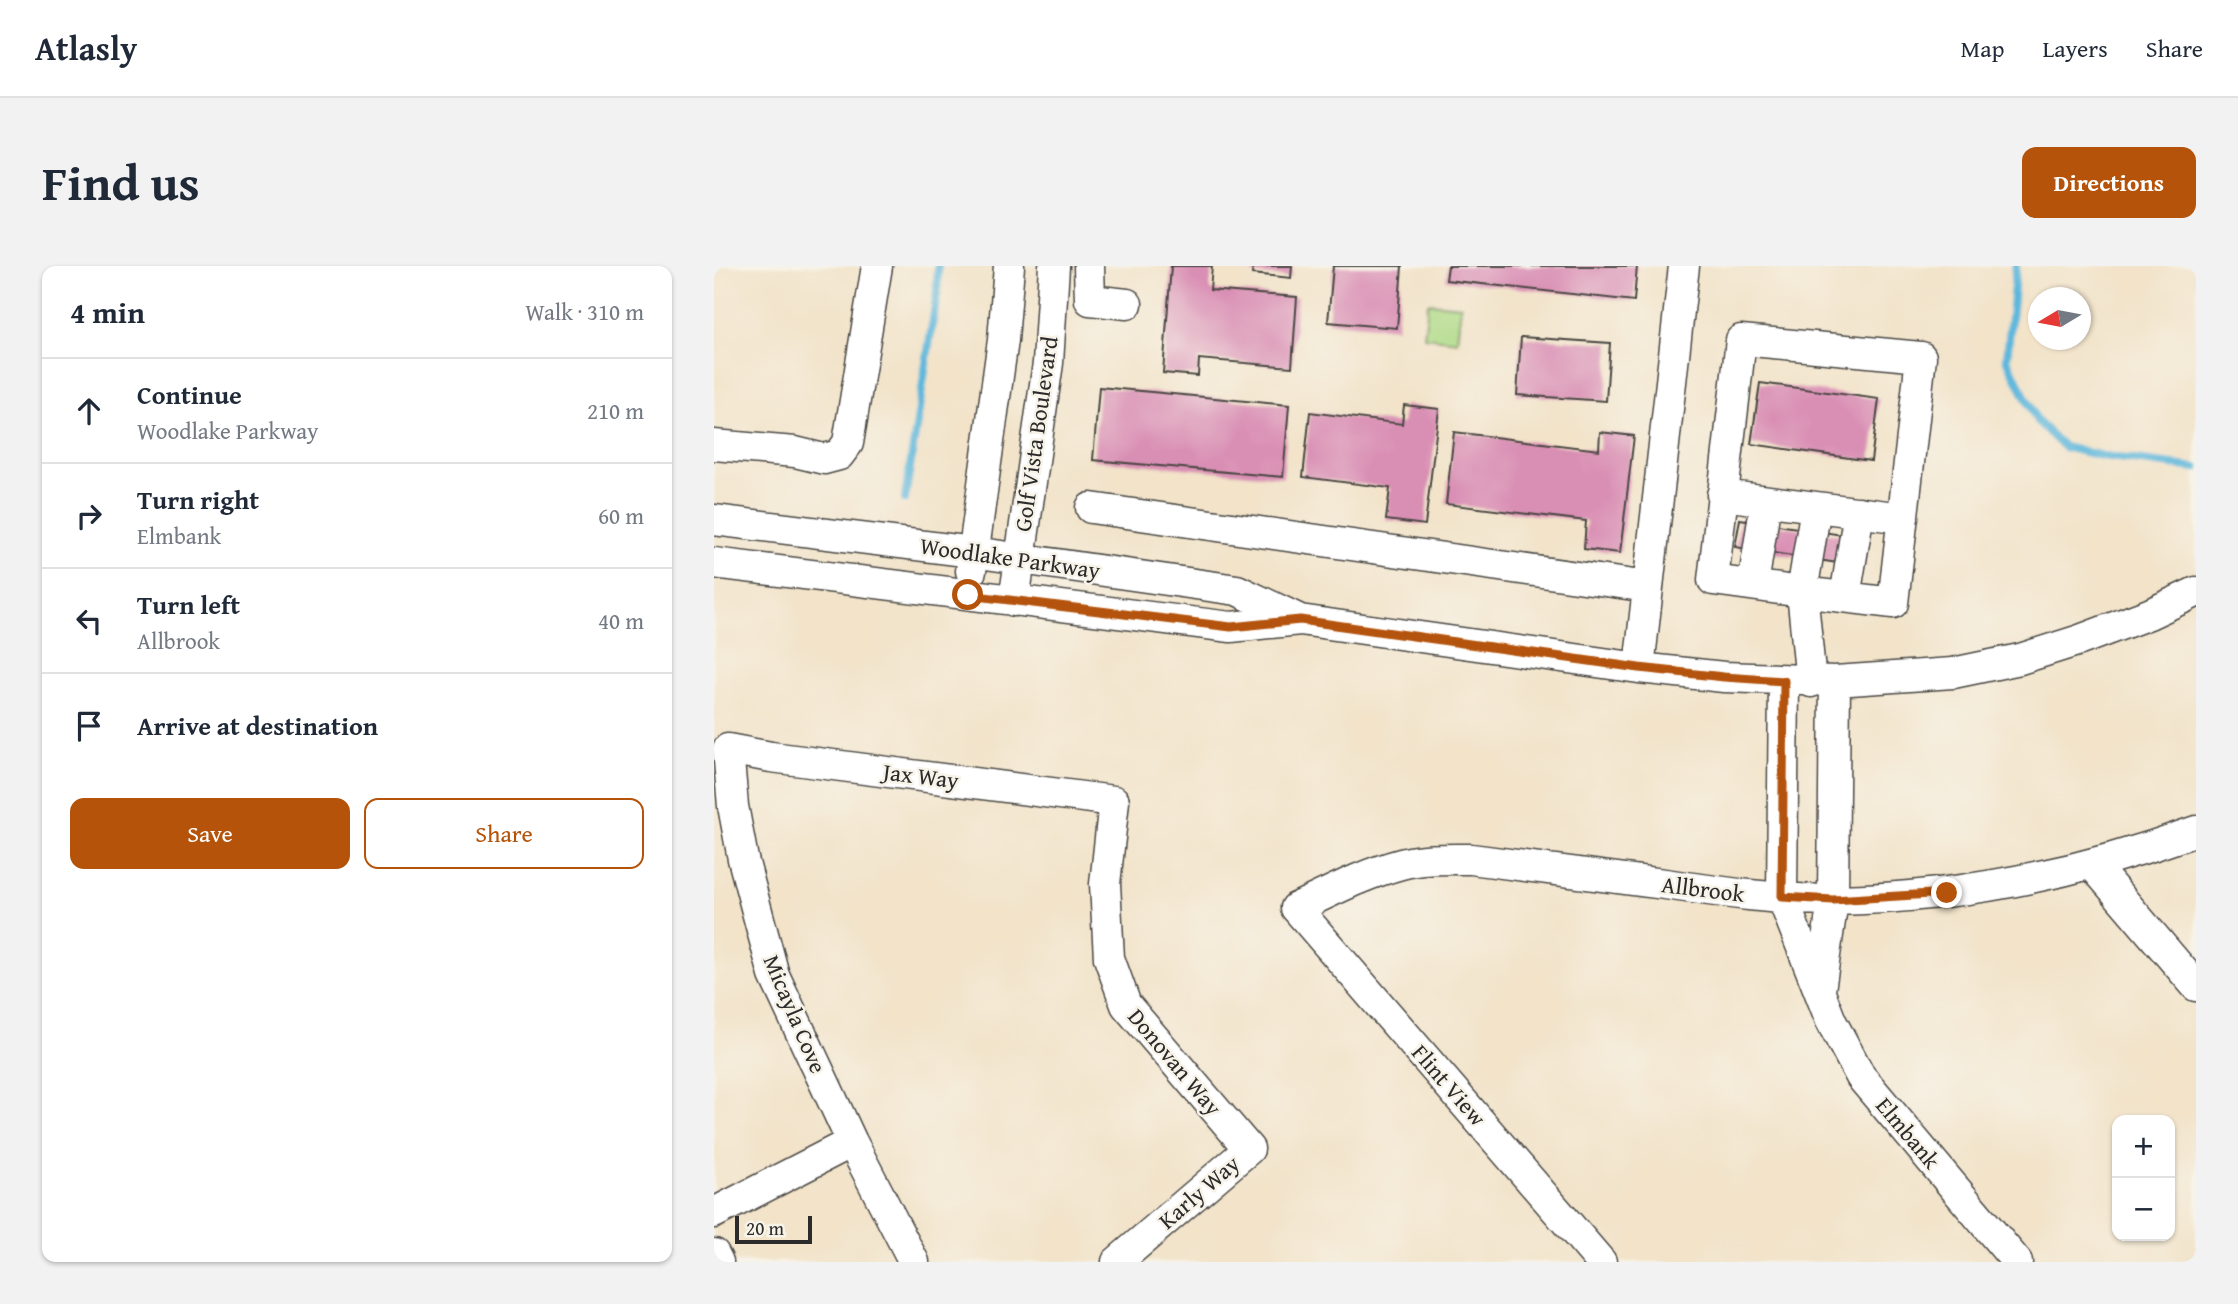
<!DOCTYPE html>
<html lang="en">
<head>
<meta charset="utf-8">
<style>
  :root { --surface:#fff; --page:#f2f2f3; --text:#1f2937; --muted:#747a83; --line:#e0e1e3; --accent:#b45309 }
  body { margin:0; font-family:"Gentium Book Plus",serif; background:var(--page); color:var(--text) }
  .controls { position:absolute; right:21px; bottom:21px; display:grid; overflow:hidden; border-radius:14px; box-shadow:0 2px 5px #0004 }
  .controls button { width:63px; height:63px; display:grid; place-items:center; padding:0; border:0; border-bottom:2px solid var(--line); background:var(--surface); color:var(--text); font:35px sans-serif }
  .compass { position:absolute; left:1314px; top:21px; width:63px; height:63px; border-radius:50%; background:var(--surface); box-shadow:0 2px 5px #0004; rotate:260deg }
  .scale { position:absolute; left:21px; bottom:18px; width:77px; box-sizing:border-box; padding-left:7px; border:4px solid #2b2b2b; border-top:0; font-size:19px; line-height:24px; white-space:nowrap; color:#2b2b2b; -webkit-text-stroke:5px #f7f3e8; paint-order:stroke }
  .stop { position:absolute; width:21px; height:21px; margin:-16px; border:5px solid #b45309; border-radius:50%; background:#fff }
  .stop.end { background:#b45309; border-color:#fff; box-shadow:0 2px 7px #0008 }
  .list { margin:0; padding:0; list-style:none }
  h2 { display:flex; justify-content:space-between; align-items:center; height:91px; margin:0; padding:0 28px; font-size:30px }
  h2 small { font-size:23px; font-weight:400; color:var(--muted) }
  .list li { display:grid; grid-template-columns:46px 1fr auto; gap:21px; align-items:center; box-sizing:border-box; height:105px; padding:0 28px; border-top:2px solid var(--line) }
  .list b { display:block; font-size:26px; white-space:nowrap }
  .list p { margin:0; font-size:23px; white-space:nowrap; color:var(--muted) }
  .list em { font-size:23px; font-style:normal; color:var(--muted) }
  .actions { display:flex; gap:14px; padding:21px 28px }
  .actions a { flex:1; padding:16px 0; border:2px solid var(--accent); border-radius:14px; text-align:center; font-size:24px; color:var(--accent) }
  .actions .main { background:var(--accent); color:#fff }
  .icon { flex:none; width:38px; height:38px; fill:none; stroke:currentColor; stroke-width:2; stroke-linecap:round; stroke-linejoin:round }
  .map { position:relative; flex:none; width:1482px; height:996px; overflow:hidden; border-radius:14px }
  header { display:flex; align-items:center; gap:42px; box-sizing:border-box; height:98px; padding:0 35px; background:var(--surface); border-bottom:2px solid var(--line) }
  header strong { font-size:33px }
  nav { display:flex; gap:38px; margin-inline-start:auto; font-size:24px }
  .intro { display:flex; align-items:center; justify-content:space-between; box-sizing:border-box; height:168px; padding:0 42px }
  h1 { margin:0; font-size:49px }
  .button { padding:18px 32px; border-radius:14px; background:var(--accent); color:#fff; font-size:24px; font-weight:700 }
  main { display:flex; gap:42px; padding:0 42px }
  aside { flex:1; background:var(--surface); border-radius:14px; box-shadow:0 2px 5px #0004 }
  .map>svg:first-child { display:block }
</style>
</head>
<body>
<header>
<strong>Atlasly</strong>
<nav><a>Map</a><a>Layers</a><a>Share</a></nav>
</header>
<div class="intro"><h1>Find us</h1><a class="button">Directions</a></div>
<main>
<aside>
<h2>4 min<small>Walk · 310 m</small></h2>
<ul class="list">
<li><svg class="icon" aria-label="ahead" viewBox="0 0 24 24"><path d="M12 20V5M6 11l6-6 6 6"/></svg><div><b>Continue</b><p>Woodlake Parkway</p></div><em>210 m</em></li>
<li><svg class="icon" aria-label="right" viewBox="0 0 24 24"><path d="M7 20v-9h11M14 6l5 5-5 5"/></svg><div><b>Turn right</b><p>Elmbank</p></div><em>60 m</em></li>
<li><svg class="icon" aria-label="left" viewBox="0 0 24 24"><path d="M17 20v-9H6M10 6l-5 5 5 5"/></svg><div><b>Turn left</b><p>Allbrook</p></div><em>40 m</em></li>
<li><svg class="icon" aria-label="arrive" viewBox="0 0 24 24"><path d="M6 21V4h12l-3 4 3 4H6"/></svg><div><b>Arrive at destination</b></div></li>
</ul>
<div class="actions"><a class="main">Save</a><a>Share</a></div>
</aside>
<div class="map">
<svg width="1482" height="996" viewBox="0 0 1482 996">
  <rect width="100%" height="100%" fill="#f7f3e8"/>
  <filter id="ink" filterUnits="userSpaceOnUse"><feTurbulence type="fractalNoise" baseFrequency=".0143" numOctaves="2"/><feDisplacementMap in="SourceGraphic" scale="14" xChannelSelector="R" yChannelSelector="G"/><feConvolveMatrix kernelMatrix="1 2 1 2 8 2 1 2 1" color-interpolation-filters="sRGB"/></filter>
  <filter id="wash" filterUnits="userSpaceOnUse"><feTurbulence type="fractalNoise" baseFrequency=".00686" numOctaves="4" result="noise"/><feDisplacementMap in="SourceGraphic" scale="28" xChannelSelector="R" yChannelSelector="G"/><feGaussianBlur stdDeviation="1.57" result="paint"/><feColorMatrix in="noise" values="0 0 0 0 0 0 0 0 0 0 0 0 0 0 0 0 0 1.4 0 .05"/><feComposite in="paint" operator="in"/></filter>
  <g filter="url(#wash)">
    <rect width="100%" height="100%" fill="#f2e3c9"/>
    <path fill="#afdb87" stroke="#6d8359" stroke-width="2" d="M 714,37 L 747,40 L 743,75 L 710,71 Z"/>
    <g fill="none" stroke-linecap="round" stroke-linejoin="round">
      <path stroke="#5eb8dc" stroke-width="8" d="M 1302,0 L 1293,93 L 1323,155 L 1350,181 L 1388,190 L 1482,202
        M 191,233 L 223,27 L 224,0"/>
    </g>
    <g id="blocks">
      <path fill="#d98eb4" d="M 457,0 L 498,0 L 496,24 L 583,31 L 578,101 L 485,93 L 484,110 L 449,107 Z
        M 539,0 L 578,0 L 577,12 L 538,8 Z
        M 619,0 L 688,0 L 683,62 L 614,56 Z
        M 734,0 L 923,0 L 920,35 L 732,14 Z
        M 807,71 L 896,77 L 892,135 L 803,129 Z
        M 1046,117 L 1165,133 L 1157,195 L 1037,178 Z
        M 385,121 L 575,139 L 569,211 L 379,194 Z
        M 690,139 L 725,143 L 711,259 L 672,254 L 676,222 L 589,211 L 596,146 L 688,158 Z
        M 740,166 L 885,184 L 886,166 L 920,170 L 906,287 L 870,283 L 872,255 L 732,238 Z
        M 1026,253 L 1154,273 L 1150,301 L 1021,281 Z"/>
    </g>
  </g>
  <g filter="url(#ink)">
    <use href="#blocks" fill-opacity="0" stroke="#494743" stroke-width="2"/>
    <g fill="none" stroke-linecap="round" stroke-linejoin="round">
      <defs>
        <path id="minor" d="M 375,0 L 376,34 L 413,38
          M 0,179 L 81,186 L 110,193 L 125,189 L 134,177 L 163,0
          M 1008,229 L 1189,252
          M 377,242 L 934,321
          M 0,254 L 259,286 L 523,324 L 586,354
          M 0,297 L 517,361 L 586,354 L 925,402 L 1010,411 L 1121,415 L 1239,407 L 1306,393 L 1366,374 L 1435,348 L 1482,326
          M 257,305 L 289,74 L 295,0
          M 1039,319 L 1052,235
          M 1131,331 L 1145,246
          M 300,335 L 334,97 L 340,0
          M 925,402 L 970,0
          M 1070,415 L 1068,631 L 1117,755 L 1147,811 L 1303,996
          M 1097,416 L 1088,326 L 1179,337 L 1207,91 L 1027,74 L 999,314 L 1088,326 L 1102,241
          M 1378,598 L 1482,720
          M 1106,724 L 1119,634 L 1121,415
          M 0,947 L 138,876
          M 0,988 L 4,996
          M 200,996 L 138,876 L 60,709 L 29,593 L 19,540 L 14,483 L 57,491 L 400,535 L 391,618 L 395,692 L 412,739 L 535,883 L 403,996
          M 887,996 L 582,642 C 616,626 650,608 687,598 C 709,592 734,593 757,593 C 821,601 886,610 951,618 C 1007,626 1063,634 1120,634 C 1243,632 1366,607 1482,565"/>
      </defs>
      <use href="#minor" stroke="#494743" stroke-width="33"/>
      <use href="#minor" stroke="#fff" stroke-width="30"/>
    </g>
  </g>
  <g fill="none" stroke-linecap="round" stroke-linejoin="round" filter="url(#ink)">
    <path stroke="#b45309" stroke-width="9" d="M 254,329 L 517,361 L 586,354 L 925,402 L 1010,411 L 1070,415 L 1068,631 L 1119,634 L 1233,627"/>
  </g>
  <g text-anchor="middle" stroke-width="5" stroke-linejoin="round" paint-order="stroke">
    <g font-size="23" fill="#2b2b2b" stroke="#f7f3e8">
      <text transform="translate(322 168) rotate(-82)" y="8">Golf Vista Boulevard</text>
      <text transform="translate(296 292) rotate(8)" y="8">Woodlake Parkway</text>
      <text transform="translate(207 510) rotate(7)" y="8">Jax Way</text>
      <text transform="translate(989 623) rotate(7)" y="8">Allbrook</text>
      <text transform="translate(81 748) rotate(67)" y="8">Micayla Cove</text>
      <text transform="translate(461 796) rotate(50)" y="8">Donovan Way</text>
      <text transform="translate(735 819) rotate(49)" y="8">Flint View</text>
      <text transform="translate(1194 867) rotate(50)" y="8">Elmbank</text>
      <text transform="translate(485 926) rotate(-41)" y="8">Karly Way</text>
    </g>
  </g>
</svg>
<div class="controls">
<button>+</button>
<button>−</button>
</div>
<svg class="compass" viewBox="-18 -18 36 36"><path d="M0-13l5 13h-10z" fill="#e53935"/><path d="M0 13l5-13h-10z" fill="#747a83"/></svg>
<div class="scale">20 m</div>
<div class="stop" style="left:254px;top:329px"></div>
<div class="stop end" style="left:1233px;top:627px"></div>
</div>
</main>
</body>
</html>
